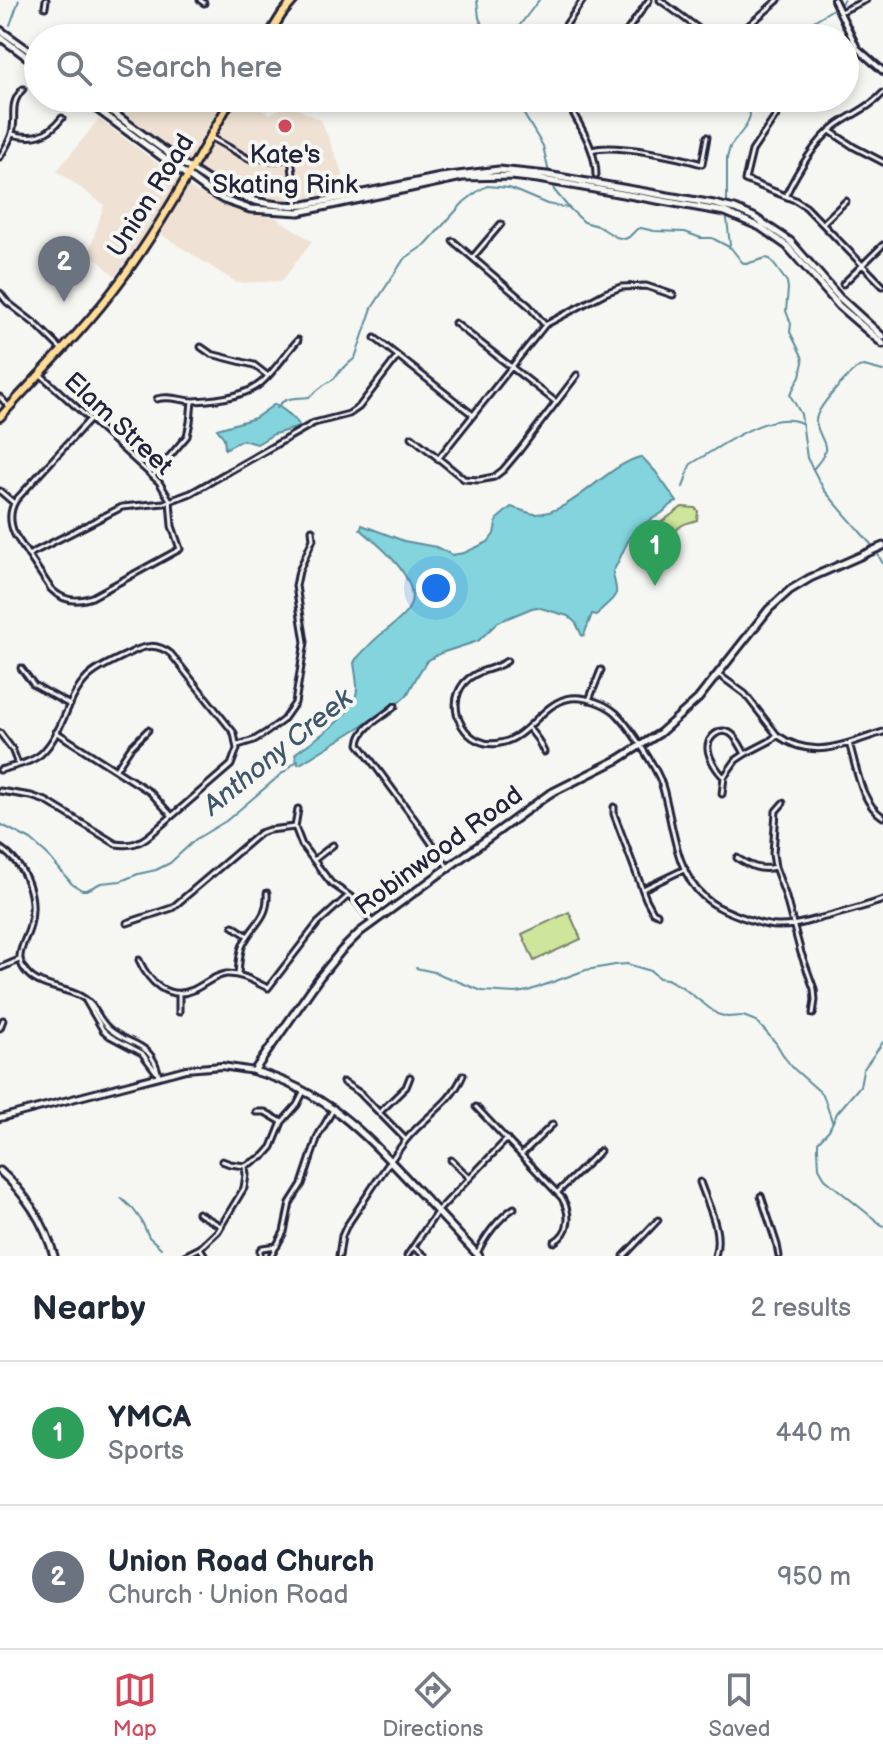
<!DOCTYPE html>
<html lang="en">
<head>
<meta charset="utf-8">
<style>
  :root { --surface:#fff; --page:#f6f6f7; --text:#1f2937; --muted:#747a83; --line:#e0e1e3; --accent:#d1495b }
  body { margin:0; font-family:"Balsamiq Sans",sans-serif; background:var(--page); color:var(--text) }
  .you { position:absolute; left:436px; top:588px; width:28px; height:28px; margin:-20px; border:6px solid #fff; border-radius:50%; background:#1a73e8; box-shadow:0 0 0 12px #1a73e833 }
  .badge { display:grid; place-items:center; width:52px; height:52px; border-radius:50%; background:var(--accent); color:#fff; font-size:26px; font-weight:700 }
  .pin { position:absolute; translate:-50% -66px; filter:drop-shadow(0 2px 4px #0008) }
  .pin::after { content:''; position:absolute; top:42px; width:28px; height:24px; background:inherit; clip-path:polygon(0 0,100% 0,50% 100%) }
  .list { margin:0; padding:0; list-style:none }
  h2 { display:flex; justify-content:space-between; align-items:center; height:104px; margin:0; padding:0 32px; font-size:34px }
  h2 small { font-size:26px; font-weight:400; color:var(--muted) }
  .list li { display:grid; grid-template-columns:52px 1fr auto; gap:24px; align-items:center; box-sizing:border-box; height:144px; padding:0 32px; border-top:2px solid var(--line) }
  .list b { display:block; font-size:30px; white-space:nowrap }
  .list p { margin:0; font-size:26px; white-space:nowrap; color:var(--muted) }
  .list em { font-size:26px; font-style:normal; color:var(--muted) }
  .icon { flex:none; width:44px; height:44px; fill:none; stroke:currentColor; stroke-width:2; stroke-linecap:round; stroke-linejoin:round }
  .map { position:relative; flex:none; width:883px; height:1256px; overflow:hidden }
  .search { position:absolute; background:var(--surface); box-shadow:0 4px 12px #0003; left:24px; right:24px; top:24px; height:88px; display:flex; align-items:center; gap:20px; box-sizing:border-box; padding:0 28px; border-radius:44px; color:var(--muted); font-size:30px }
  .sheet { height:392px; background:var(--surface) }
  nav { display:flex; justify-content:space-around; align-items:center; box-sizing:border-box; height:112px; border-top:2px solid var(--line); background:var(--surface); font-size:22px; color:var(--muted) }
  nav a { display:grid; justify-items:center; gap:4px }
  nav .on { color:var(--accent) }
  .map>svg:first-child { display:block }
</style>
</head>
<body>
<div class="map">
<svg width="883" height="1256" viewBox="0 0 883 1256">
  <rect width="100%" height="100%" fill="#f6f6f2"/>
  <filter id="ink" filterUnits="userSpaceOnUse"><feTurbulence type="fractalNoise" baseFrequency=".0125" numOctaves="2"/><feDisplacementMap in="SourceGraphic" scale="16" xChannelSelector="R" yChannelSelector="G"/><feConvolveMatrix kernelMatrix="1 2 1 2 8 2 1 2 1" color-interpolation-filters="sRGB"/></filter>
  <g filter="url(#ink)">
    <path fill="#efe2d4" d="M 104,98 L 212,98 L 221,104 L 244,100 L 270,114 L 287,104 L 321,120 L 343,174 L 334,196 L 305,201 L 263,199 L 228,186 L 185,160 Z
      M 99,119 L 190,188 L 226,207 L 275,217 L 312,241 L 282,281 L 237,283 L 151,228 L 115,276 L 89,252 L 104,205 L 57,171 Z"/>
    <path fill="#cee69c" stroke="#78846c" stroke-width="2" d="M 682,507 L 695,508 L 698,511 L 697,520 C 692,522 685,523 681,526 C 672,533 672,537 660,534 L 658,529 L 660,523 Z
      M 569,912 L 581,939 L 534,961 L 522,934 Z"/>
    <path fill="#83d4dd" stroke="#5c8d9c" stroke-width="2" d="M 275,404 C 284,410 296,418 300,427 L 274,434 L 257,444 L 242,440 L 225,449 L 224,438 L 217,429 L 255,418 Z
      M 640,457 L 642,457 L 655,471 L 677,502 C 670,504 668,508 662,513 C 655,518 646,521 640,527 C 626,537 622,558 613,571 C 613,579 617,586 616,593 C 613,602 602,606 597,615 L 592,614 L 584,635 L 582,636 L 576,623 L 568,616 L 537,607 L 532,608 L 498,622 L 478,641 L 441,653 L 427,661 L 419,673 L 407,695 L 397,704 L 300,764 L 298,764 L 295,755 L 297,752 C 315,739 357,714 357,688 C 357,680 355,671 354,663 L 356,659 C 365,650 373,640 383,633 C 391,626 401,620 407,611 C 427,583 379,545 360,529 L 362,525 L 404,541 L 436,547 L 452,555 L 464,553 L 488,542 L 494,534 L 497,519 L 511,507 C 519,509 527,513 535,514 C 571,515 604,467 640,457 Z"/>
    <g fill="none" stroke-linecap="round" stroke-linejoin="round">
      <path stroke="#5c8d9c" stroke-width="2" d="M 477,0 L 479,18 L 489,38
        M 840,4 L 844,0
        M 10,25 L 19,0
        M 510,38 L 539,0
        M 797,38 L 809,24 L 833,9
        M 514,98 L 543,146 L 549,173
        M 552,183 L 554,190 L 569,208 L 584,222 L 598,226 L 616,237 L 625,239 L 629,237 L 637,229 L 641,228 L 654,231 L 685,232 L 701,238 L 712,238 L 731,248 L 742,262 L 746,264 L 766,258 L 770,259 L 787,282 L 788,289 L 786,311 L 791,324 L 790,332 L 802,356 L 803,362 L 800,376 L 790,395 L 801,414 L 807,458 L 824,490 L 875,549 L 883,564
        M 727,201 L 727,158 L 730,147 L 746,126 L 750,116 L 748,98
        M 727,219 L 730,245
        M 277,408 C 284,396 296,399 309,397 L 324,385 L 334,379 L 341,370 L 355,358 L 372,308 L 404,259 L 426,244 L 464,202 L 478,191 L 487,186 L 509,188 L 547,204 L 568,208
        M 814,468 C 835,444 821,446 816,422 C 814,409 849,374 859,367 L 864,366 L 883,371
        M 683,487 C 687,479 686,471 691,464 C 717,449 770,408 801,423
        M 0,824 L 31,840 L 46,853 L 72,884 L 82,890 L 87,890 L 101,883 L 121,881 L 138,874 L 156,870 L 170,863 L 196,839 L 226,821 L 298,760
        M 416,968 L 434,972 L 482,991 L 516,993 L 528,991 L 586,970 L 615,965 L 627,964 L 651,971 L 659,978 L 667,979 L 682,987 L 717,1014 L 727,1017 L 743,1016 L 756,1021 L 776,1043 L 785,1058 L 793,1068 L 819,1091 L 824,1097 L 832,1121
        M 883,1042 L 863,1070 L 860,1086 L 837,1113 L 829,1130 L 818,1142 L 818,1149 L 819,1168 L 826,1180 L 883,1226
        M 121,1198 L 133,1209 L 141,1220 L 149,1237 L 161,1248"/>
      <defs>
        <path id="minor" d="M 200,0 L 204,3
          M 660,0 L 711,38
          M 45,7 L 46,0
          M 840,12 L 866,0
          M 557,38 L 583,0
          M 622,38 L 649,0
          M 729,38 L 740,33 L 778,0
          M 565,98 C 577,122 596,147 596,175
          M 639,98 L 684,105
          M 784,98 L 784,104 L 752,151 L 745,180 L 795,200 L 806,207 L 883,286
          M 568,104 L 583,98
          M 830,131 L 854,147 L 883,162
          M 12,134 C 33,140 48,136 62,118
          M 212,138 L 249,159 L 257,157 L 270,161 L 305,156 L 310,149
          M 592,150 C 614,143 679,157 702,164 L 707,137
          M 0,157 C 4,150 10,141 12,133 C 17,115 8,105 23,89
          M 291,158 L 297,206
          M 786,195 C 797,172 816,140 837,125 C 852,114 870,108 883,93
          M 823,223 L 846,201
          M 453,241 L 529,306 L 545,325
          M 473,257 L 501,224
          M 843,284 L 883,245
          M 0,293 L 7,302 L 38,326 L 62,350
          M 455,323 L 556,402
          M 375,338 L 473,415
          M 201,347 L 211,354 L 254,365 L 268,376
          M 41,375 L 159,482 L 170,500 L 172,526 L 180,549 L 92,597 C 76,603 63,601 51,589 L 15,535 C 10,524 9,511 16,500 L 90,419
          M 0,397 L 8,406
          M 157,399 C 169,395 182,401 194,401 C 215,400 245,397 261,383 C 275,371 285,354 298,340
          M 412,437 L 464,479 L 479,480 L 494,477 L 503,470 L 519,451 L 577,375
          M 438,459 L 545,325 L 605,293 L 621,287 L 646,286 L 673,295
          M 153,476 L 187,436 L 190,422 L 192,401
          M 0,491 L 14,503
          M 28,555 L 122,507 L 164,503 L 191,493 L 314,423 L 349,414 L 359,407 L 398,356
          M 507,661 C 493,671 476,669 464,683 C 443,709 467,750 500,743 C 529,738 542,702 571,698 C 585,696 606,704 616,713 C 629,726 657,768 662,785 C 673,820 674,871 704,897 C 715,907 729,912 742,917 C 753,921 765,926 777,926 C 793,927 809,921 825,917 C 844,912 864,907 883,900
          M 21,668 L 34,685 L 70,705
          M 718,674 L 745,694 L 777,735 L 770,741 L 745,754 C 741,747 737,737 730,733 C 719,727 707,738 708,749 C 709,758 717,771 724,777 L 736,760 L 745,754
          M 589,700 L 601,670
          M 395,706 C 383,718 361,725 359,744 L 421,828 L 449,869
          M 528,727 L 538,740 L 544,752
          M 56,732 L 150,792 L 172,816
          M 0,733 L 12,749 L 18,764
          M 777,735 C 813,761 845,744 883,732
          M 849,743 C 857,768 860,802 883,817
          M 238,745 L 254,740 L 267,732 L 283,720 L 295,703 L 305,642 L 296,586 L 299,571 L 313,539 L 312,530
          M 116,769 L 130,748 L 148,730
          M 0,770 C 14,766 30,763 41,754 C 63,734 66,699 87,678 C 98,667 116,660 130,653 C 145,645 157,643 171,654 L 234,733 L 237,749 L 231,765 L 151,834 C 139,844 131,846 116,844 L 46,801 L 31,796 L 0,791
          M 722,794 L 724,777
          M 783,803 L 776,811 L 773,854 L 775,867 L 785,894 L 801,953 L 814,989 L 815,1000 L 813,1014
          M 614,807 L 614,814 L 646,899 L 653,912 L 657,914
          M 298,809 L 295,827 L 302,845 L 331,883 L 354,899 L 372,922
          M 0,848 C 27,866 38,898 29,929 C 26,939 19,949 20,959 C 21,964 25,971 29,975 C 41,987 65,988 80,996 C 97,1005 95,1016 108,1028 C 129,1047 151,1039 159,1076
          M 737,858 C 750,866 760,871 775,867
          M 314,860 L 333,845
          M 643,889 L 685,869
          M 127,923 L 172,908 L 260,833 L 269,830 L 295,827
          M 233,926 L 248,936
          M 139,960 C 149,982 167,1001 193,990 C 204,985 213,976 226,974 C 241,973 255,982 268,988 L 318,923 L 348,896
          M 0,968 L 19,960
          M 238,974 C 239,965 239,955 242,947 C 250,926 269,920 267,893
          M 179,994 L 179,1012
          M 86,1001 L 103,1030 L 110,1036 L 142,1053 L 157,1073
          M 0,1028 L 3,1020
          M 343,1082 L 360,1093 L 406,1140
          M 476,1107 L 562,1198 C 571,1214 571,1232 554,1242
          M 256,1112 L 265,1112 L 282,1122
          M 379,1113 L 406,1087 L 410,1077
          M 522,1154 L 553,1124
          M 451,1160 L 470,1178
          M 222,1161 L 230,1164 L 245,1166 L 264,1156 L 272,1147 L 282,1122 L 297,1105 L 304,1091
          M 700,1182 C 708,1206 723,1231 715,1256
          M 558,1192 L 600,1151
          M 761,1196 L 777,1245 L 779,1256
          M 198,1213 L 221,1226
          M 413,1247 L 425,1256
          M 200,1248 L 205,1256
          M 477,1254 C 484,1237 499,1218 514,1208
          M 184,1256 L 200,1248 L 218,1231 L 244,1188 L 246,1175 L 245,1166
          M 260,1256 L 260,1250 L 262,1248 L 277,1246
          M 271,1256 L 284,1232 L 290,1203 L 302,1184 L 318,1136 L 334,1108
          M 339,1256 L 342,1236 L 346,1227 C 366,1198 384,1168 406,1140 C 424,1117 451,1104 463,1075
          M 407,1256 L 437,1212 L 507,1139
          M 624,1256 L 658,1220"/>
        <path id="tertiary" d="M 834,0 L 857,48 L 883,71
          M 0,1118 L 186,1069 L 222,1066 L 254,1071"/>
        <path id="secondary" d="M 0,30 L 38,57
          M 0,37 L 38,65
          M 82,98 L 207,190 L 224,200 L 250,209 L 299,212 L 462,177 L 511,176 L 538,179 L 725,212 L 760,227 L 787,246 L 839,306 L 883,344
          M 93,98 C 117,115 140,133 164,150 C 209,183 247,210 305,205 L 441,177 L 499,170 L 547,175 L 714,204 L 735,209 L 754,217 L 790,241 L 839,297 L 883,337
          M 0,1171 C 25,1193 45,1223 54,1256
          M 479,1256 C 456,1232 434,1208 412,1184 C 363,1132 325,1091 254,1071 L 319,978 L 341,951 L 360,932 L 549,794 L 619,759 L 660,733 L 698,699 L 769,609 L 790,590 L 810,578 L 883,546"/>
        <path id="primary" d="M 267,38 L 282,14 L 294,0
          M 0,417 C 41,372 85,329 121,280 C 163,223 197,159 232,98"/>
      </defs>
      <use href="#minor" stroke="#22223b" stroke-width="9"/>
      <use href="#tertiary" stroke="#22223b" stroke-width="10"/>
      <use href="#secondary" stroke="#22223b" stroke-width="11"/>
      <use href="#primary" stroke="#22223b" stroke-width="12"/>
      <use href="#minor" stroke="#f6f6f2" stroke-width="3"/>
      <use href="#tertiary" stroke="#f6f6f2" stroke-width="4"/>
      <use href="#secondary" stroke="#f6f6f2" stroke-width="5"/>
      <use href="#primary" stroke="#ffdd96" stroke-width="6"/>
    </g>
  </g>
  <circle fill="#d1495b" stroke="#f6f6f2" stroke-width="3" cx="285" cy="126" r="8"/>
  <g text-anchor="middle" stroke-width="8" stroke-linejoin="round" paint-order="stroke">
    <g font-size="26" fill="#22223b" stroke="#f6f6f2">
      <text x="285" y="163">Kate's<tspan x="285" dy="30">Skating Rink</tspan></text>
    </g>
    <g font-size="26" fill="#22223b" stroke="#f6f6f2">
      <text transform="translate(150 195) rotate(-58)" y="9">Union Road</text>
      <text transform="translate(119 423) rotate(43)" y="9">Elam Street</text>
      <text transform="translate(438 850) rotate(-36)" y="9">Robinwood Road</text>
    </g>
    <g font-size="28" font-style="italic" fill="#3f576c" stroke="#f6f6f2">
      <text transform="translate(277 751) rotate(-39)" y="10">Anthony Creek</text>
    </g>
  </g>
</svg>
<div class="you"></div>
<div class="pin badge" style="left:655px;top:586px;background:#2e9e5b">1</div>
<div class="pin badge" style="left:64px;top:302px;background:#6b7280">2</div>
<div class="search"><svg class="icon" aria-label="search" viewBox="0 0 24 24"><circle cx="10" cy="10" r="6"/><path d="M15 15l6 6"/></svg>Search here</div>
</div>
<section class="sheet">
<h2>Nearby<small>2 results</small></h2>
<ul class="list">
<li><span class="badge" style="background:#2e9e5b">1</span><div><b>YMCA</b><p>Sports</p></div><em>440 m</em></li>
<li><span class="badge" style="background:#6b7280">2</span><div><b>Union Road Church</b><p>Church · Union Road</p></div><em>950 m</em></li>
</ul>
</section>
<nav>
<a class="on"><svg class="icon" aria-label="map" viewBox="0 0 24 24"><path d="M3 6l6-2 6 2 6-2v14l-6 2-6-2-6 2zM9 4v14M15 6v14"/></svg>Map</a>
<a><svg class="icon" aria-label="directions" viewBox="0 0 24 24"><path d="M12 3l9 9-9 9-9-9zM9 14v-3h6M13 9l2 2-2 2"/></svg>Directions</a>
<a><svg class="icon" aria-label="saved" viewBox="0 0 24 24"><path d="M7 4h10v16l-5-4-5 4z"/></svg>Saved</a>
</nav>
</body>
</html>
